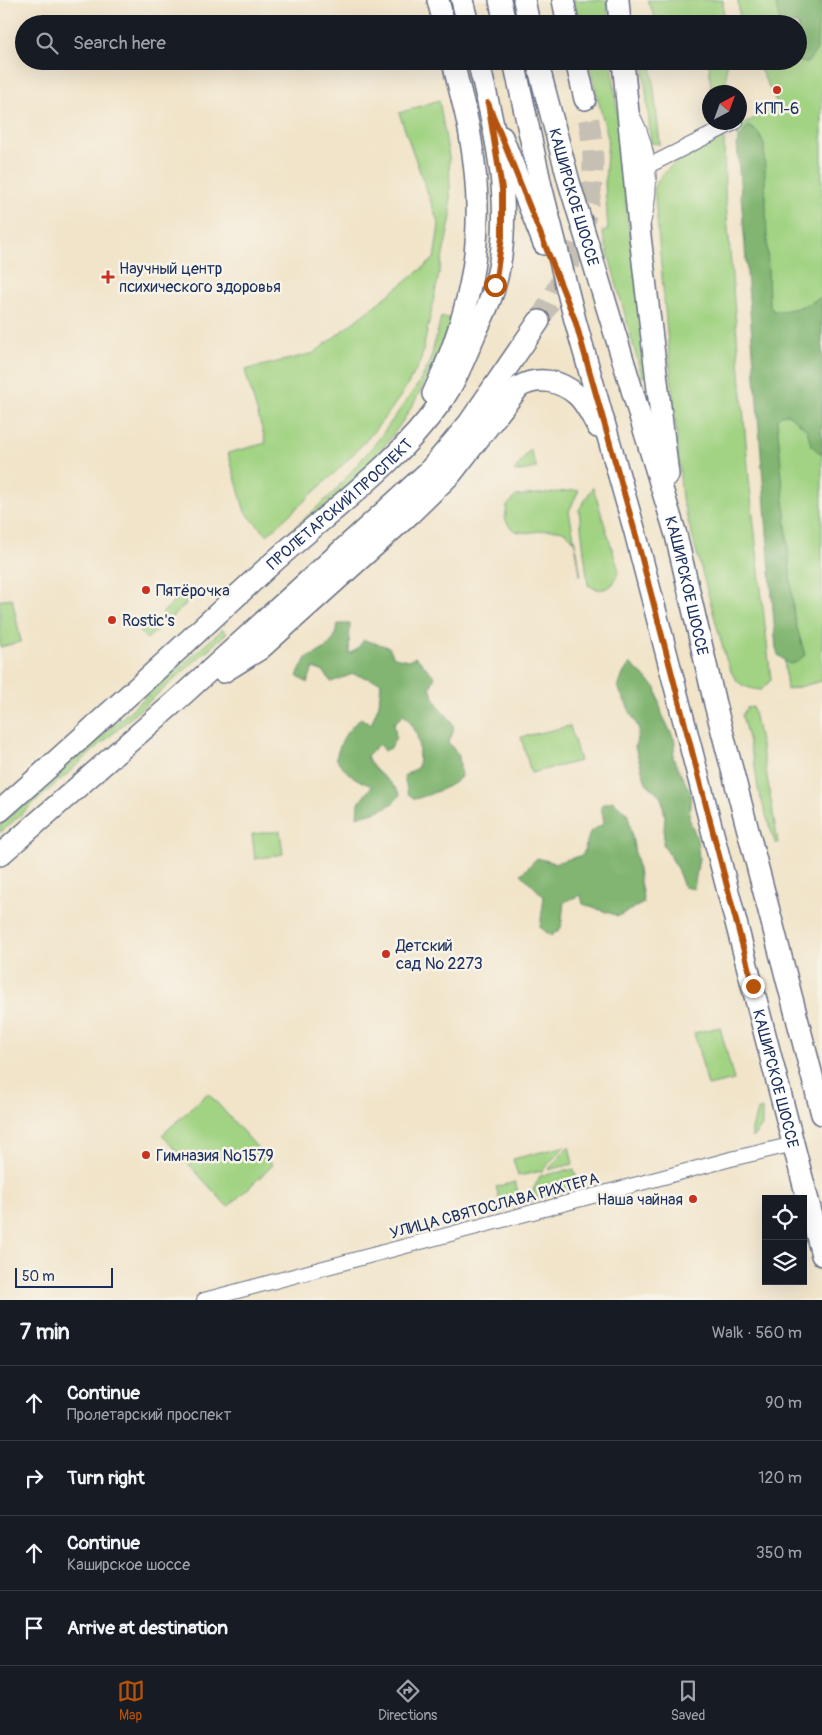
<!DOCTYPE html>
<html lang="en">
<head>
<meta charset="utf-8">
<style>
  :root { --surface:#171b24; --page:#242831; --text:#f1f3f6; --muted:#9ea1a6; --line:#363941; --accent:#b45309 }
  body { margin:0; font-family:Pangolin,sans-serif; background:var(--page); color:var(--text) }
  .controls { position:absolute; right:15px; bottom:15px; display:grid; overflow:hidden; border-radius:0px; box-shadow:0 5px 20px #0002 }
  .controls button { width:45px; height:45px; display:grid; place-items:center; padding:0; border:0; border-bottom:1px solid var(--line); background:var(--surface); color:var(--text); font:25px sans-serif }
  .compass { position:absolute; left:702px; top:85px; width:45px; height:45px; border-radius:50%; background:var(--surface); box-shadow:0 5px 20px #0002; rotate:41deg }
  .scale { position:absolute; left:15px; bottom:12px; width:98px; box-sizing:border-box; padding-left:5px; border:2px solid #1b2f5e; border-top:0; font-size:14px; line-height:18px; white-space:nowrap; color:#1b2f5e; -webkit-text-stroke:4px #f7f3e8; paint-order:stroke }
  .stop { position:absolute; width:15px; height:15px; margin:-11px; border:4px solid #b45309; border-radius:50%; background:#fff }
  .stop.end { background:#b45309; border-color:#fff; box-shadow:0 1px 5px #0008 }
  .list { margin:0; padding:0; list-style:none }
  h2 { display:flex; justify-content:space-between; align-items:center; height:65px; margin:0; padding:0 20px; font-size:21px }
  h2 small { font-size:16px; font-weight:400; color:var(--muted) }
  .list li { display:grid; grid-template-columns:32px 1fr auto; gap:15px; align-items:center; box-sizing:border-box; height:75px; padding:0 20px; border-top:1px solid var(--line) }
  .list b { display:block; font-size:19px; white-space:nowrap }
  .list p { margin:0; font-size:16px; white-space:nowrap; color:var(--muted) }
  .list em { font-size:16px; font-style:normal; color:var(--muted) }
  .icon { flex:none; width:28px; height:28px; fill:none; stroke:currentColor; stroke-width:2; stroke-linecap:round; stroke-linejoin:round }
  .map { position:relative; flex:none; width:822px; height:1300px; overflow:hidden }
  .search { position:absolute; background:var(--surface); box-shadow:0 5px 20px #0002; left:15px; right:15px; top:15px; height:55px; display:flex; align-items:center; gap:12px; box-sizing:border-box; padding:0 18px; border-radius:28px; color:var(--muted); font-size:19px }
  .sheet { height:365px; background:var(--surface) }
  nav { display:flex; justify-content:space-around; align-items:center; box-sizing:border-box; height:70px; border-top:1px solid var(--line); background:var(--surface); font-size:14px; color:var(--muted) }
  nav a { display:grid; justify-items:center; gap:2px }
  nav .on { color:var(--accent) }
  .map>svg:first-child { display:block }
</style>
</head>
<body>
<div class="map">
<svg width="822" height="1300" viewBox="0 0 822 1300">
  <rect width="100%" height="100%" fill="#f7f3e8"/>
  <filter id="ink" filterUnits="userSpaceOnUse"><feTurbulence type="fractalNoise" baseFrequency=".02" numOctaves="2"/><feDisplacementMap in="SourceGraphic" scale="10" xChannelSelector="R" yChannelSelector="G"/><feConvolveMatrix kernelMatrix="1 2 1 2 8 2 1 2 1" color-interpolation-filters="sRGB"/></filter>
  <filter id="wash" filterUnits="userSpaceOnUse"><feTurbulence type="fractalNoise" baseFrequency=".0096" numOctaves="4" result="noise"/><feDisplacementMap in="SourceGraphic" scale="20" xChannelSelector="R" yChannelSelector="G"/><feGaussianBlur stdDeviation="1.12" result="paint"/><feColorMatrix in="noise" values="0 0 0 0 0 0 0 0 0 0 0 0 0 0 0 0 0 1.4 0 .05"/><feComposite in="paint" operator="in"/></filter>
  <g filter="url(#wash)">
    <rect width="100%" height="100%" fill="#f1e4c9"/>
    <path fill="#a2d383" stroke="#5e8170" d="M 573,0 L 607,0 L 609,24 L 578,24 Z
      M 647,0 L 723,0 L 724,24 L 658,24 Z
      M 738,0 L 822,0 L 822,681 L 787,690 L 737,128 L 778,105 L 756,61 L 798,61 L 798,24 L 740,24 Z
      M 588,61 L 612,61 L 627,211 L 648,376 L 642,377 L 602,231 L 608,230 L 605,184 L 608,138 Z
      M 643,61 L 651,61 L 660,144 L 651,143 Z
      M 709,61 L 726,61 L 727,92 L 711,92 Z
      M 439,100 L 449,157 L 451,217 L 421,360 C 387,431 324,483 267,535 L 245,512 L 228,453 L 266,443 L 245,370 L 314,353 L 434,259 L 439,225 L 399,113 Z
      M 724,135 L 725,192 L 749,479 L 771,680 L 761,690 C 737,687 734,680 726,659 L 682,499 L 654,187 C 667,161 699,150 724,135 Z
      M 441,317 L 452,319 C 437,360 419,400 393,435 C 362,477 319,511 281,546 L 274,546 L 334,492 L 378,440 L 419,383 L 430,362 Z
      M 530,449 L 537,468 L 514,472 Z
      M 593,487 L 619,571 L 613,584 C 605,591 597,591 588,585 L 579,510 Z
      M 579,490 L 569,511 L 581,576 L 580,576 C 578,564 579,547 571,537 C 553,516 516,550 505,518 L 507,506 L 516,496 Z
      M 181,595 L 188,602 L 169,620 L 162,613 Z
      M 12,598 L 21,642 L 0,647 L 0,600 Z
      M 152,621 L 159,628 L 147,639 L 140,632 Z
      M 223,629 L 227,633 L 0,833 L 0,825 Z
      M 753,707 L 766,770 L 778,843 L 775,843 L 758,789 L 755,767 L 742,715 L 747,708 Z
      M 570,726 L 580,761 L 531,773 L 521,737 Z
      M 280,831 L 283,854 L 255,859 L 252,834 Z
      M 720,1027 L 734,1080 L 708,1086 L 694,1033 Z
      M 208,1093 L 273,1165 L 228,1207 L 162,1135 Z
      M 762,1109 L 762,1126 L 752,1138 L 752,1129 L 757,1111 Z
      M 565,1146 L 542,1171 L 518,1176 L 513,1159 Z
      M 569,1146 L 573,1164 L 548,1170 Z
      M 574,1169 L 579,1186 L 527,1202 L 540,1176 Z
      M 515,1182 L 521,1202 L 502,1208 L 496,1187 Z"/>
    <path fill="#81b571" stroke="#4e7268" d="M 775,0 L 822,0 L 822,21 L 818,25 L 817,50 L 807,63 L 796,61 L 798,61 L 798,24 L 780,24 Z
      M 748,126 L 758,132 L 764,144 L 769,302 L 773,311 C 790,312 807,305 822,297 L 822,455 L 811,445 L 807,430 L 788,414 L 781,415 L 777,419 L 794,617 L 805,655 L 795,663 L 789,664 L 778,655 L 776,649 L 737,143 Z
      M 338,624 L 350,624 L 349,654 L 356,650 L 364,640 L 389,647 L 394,657 L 408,660 L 416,657 L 435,677 L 430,688 C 433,695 436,703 441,709 C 452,722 459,725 448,742 L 459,756 L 461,777 C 452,787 429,795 415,799 L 408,794 L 404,776 L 418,767 C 420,744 420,732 404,715 L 394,723 L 396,737 L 391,748 L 384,751 L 379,744 L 367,756 C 374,775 391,778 400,795 C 388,811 375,811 357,817 L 358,804 L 372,786 C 356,780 345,773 336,758 C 342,738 345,732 361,718 L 371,725 L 379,704 L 381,682 L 353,674 L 331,682 L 324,672 L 313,668 L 307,683 L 297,676 L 306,658 C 325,650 335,644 338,624 Z
      M 630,663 L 656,688 L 662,714 L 675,741 L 673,758 L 691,794 L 689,818 L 697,839 L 699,858 L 694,889 L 684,887 L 676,866 L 663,844 L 665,816 L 661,796 L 646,783 L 635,747 L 639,729 L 618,688 L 623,674 Z
      M 613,801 L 628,814 L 644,903 L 618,916 L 583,904 L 581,895 L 564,902 L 561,928 L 551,936 L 540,927 L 544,897 L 521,874 L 537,858 L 555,863 L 583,855 L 590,832 L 604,823 L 601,805 Z"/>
  </g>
  <g filter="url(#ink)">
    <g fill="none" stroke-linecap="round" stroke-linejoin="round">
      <path stroke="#c6c0b4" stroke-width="21" stroke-dasharray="21 11" stroke-linecap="butt" d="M 539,321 C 567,273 593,220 593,163 C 593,142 589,120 585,99"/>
      <defs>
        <path id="street" d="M 633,116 C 650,148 653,188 643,223
          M 648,166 L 736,122
          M 204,1300 L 731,1159 L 794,1144"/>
        <g id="primary">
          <path d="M 438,0 L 444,24"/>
          <path d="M 462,0 L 468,24"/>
          <path d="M 500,0 L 505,24"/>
          <path d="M 524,0 L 529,24"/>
          <path d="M 563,0 L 568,24"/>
          <path d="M 618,0 L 620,24"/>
          <path id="s1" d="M 514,61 L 541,186 L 575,320 L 635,532 L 822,1255"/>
          <path id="s2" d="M 537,61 L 569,182 L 676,535 L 715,704 L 822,1114"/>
          <path d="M 576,61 L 585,99"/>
          <path d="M 623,61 L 640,236 L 668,475"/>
          <path d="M 502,137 L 544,244"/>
          <path d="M 433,394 C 474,306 487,231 470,135 C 466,110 458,86 453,61"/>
          <path d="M 223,672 L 260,649 L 411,513 L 451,474 L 519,387 C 537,376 560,380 577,395 C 586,403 592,417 598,427"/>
          <path id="s3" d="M 0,811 C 90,731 179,650 267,568 C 325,514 394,468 441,402 C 456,381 465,357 475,334 C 482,318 491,301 495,285 C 515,213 496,131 478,61"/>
          <path d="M 0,855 L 176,701 L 428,472 L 469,423 L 539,321"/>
        </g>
      </defs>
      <use href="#street" stroke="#666e83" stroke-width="16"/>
      <use href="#primary" stroke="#666e83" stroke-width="24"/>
      <use href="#street" stroke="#fff" stroke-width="14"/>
      <use href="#primary" stroke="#fff" stroke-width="21"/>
    </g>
  </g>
  <g fill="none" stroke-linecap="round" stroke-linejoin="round" filter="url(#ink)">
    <path stroke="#b45309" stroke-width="6" d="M 495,285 L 502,237 L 502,189 L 488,103 L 575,320 L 635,532 L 753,986"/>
  </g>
  <g fill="#c8321e" stroke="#f7f3e8" stroke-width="2">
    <circle cx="777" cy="90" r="5"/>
    <path d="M105.5 269.5h5v5h5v5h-5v5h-5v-5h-5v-5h5z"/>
    <circle cx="146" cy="590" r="5"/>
    <circle cx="112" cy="620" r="5"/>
    <circle cx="386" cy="954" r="5"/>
    <circle cx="146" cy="1155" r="5"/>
    <circle cx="693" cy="1199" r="5"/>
  </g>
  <g text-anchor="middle" stroke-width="5" stroke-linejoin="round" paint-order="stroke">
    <g font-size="16" fill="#1b2f5e" stroke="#f7f3e8" text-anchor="start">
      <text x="777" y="114" text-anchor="middle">КПП-6</text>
      <text x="119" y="274">Научный центр<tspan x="119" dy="18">психического здоровья</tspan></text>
      <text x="156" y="596">Пятёрочка</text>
      <text x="122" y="626">Rostic's</text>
      <text x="396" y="951">Детский<tspan x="396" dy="18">сад № 2273</tspan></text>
      <text x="156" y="1161">Гимназия №1579</text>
      <text x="683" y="1205" text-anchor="end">Наша чайная</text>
    </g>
    <g font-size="16" fill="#1b2f5e" stroke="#f7f3e8">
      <text dy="6" stroke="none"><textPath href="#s2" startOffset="141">КАШИРСКОЕ ШОССЕ</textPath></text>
      <text dy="6" stroke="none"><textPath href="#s3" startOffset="458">ПРОЛЕТАРСКИЙ ПРОСПЕКТ</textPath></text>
      <text dy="6" stroke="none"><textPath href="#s2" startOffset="546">КАШИРСКОЕ ШОССЕ</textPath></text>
      <text dy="6" stroke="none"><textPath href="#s1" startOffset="1051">КАШИРСКОЕ ШОССЕ</textPath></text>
      <text transform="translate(494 1205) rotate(-15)" y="6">УЛИЦА СВЯТОСЛАВА РИХТЕРА</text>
    </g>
  </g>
</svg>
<div class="controls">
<button><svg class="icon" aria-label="locate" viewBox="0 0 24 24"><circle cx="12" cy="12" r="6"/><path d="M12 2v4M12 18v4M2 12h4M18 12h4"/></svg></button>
<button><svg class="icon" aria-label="layers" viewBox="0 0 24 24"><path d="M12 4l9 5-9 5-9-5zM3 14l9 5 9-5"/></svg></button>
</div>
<svg class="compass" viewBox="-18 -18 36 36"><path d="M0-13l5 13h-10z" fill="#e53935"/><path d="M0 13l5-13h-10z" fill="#9ea1a6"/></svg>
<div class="scale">50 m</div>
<div class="stop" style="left:495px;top:285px"></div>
<div class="stop end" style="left:753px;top:986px"></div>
<div class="search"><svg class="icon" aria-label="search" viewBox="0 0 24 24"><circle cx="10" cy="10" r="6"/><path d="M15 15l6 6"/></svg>Search here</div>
</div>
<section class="sheet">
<h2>7 min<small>Walk · 560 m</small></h2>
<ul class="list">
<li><svg class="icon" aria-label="ahead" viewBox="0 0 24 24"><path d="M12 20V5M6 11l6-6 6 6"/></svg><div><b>Continue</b><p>Пролетарский проспект</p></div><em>90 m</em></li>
<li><svg class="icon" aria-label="right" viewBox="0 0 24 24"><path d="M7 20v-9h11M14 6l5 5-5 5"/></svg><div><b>Turn right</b></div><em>120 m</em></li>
<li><svg class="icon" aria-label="ahead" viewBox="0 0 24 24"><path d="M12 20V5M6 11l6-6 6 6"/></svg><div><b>Continue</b><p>Каширское шоссе</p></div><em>350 m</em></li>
<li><svg class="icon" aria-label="arrive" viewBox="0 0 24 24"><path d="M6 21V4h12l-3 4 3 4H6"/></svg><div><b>Arrive at destination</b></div></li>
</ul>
</section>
<nav>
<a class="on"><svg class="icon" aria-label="map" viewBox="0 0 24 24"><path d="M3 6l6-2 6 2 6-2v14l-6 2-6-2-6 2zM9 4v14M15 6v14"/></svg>Map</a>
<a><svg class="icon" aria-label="directions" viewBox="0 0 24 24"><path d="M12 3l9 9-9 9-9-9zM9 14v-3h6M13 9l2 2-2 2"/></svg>Directions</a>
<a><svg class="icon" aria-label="saved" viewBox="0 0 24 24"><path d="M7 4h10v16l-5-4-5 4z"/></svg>Saved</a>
</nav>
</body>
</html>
